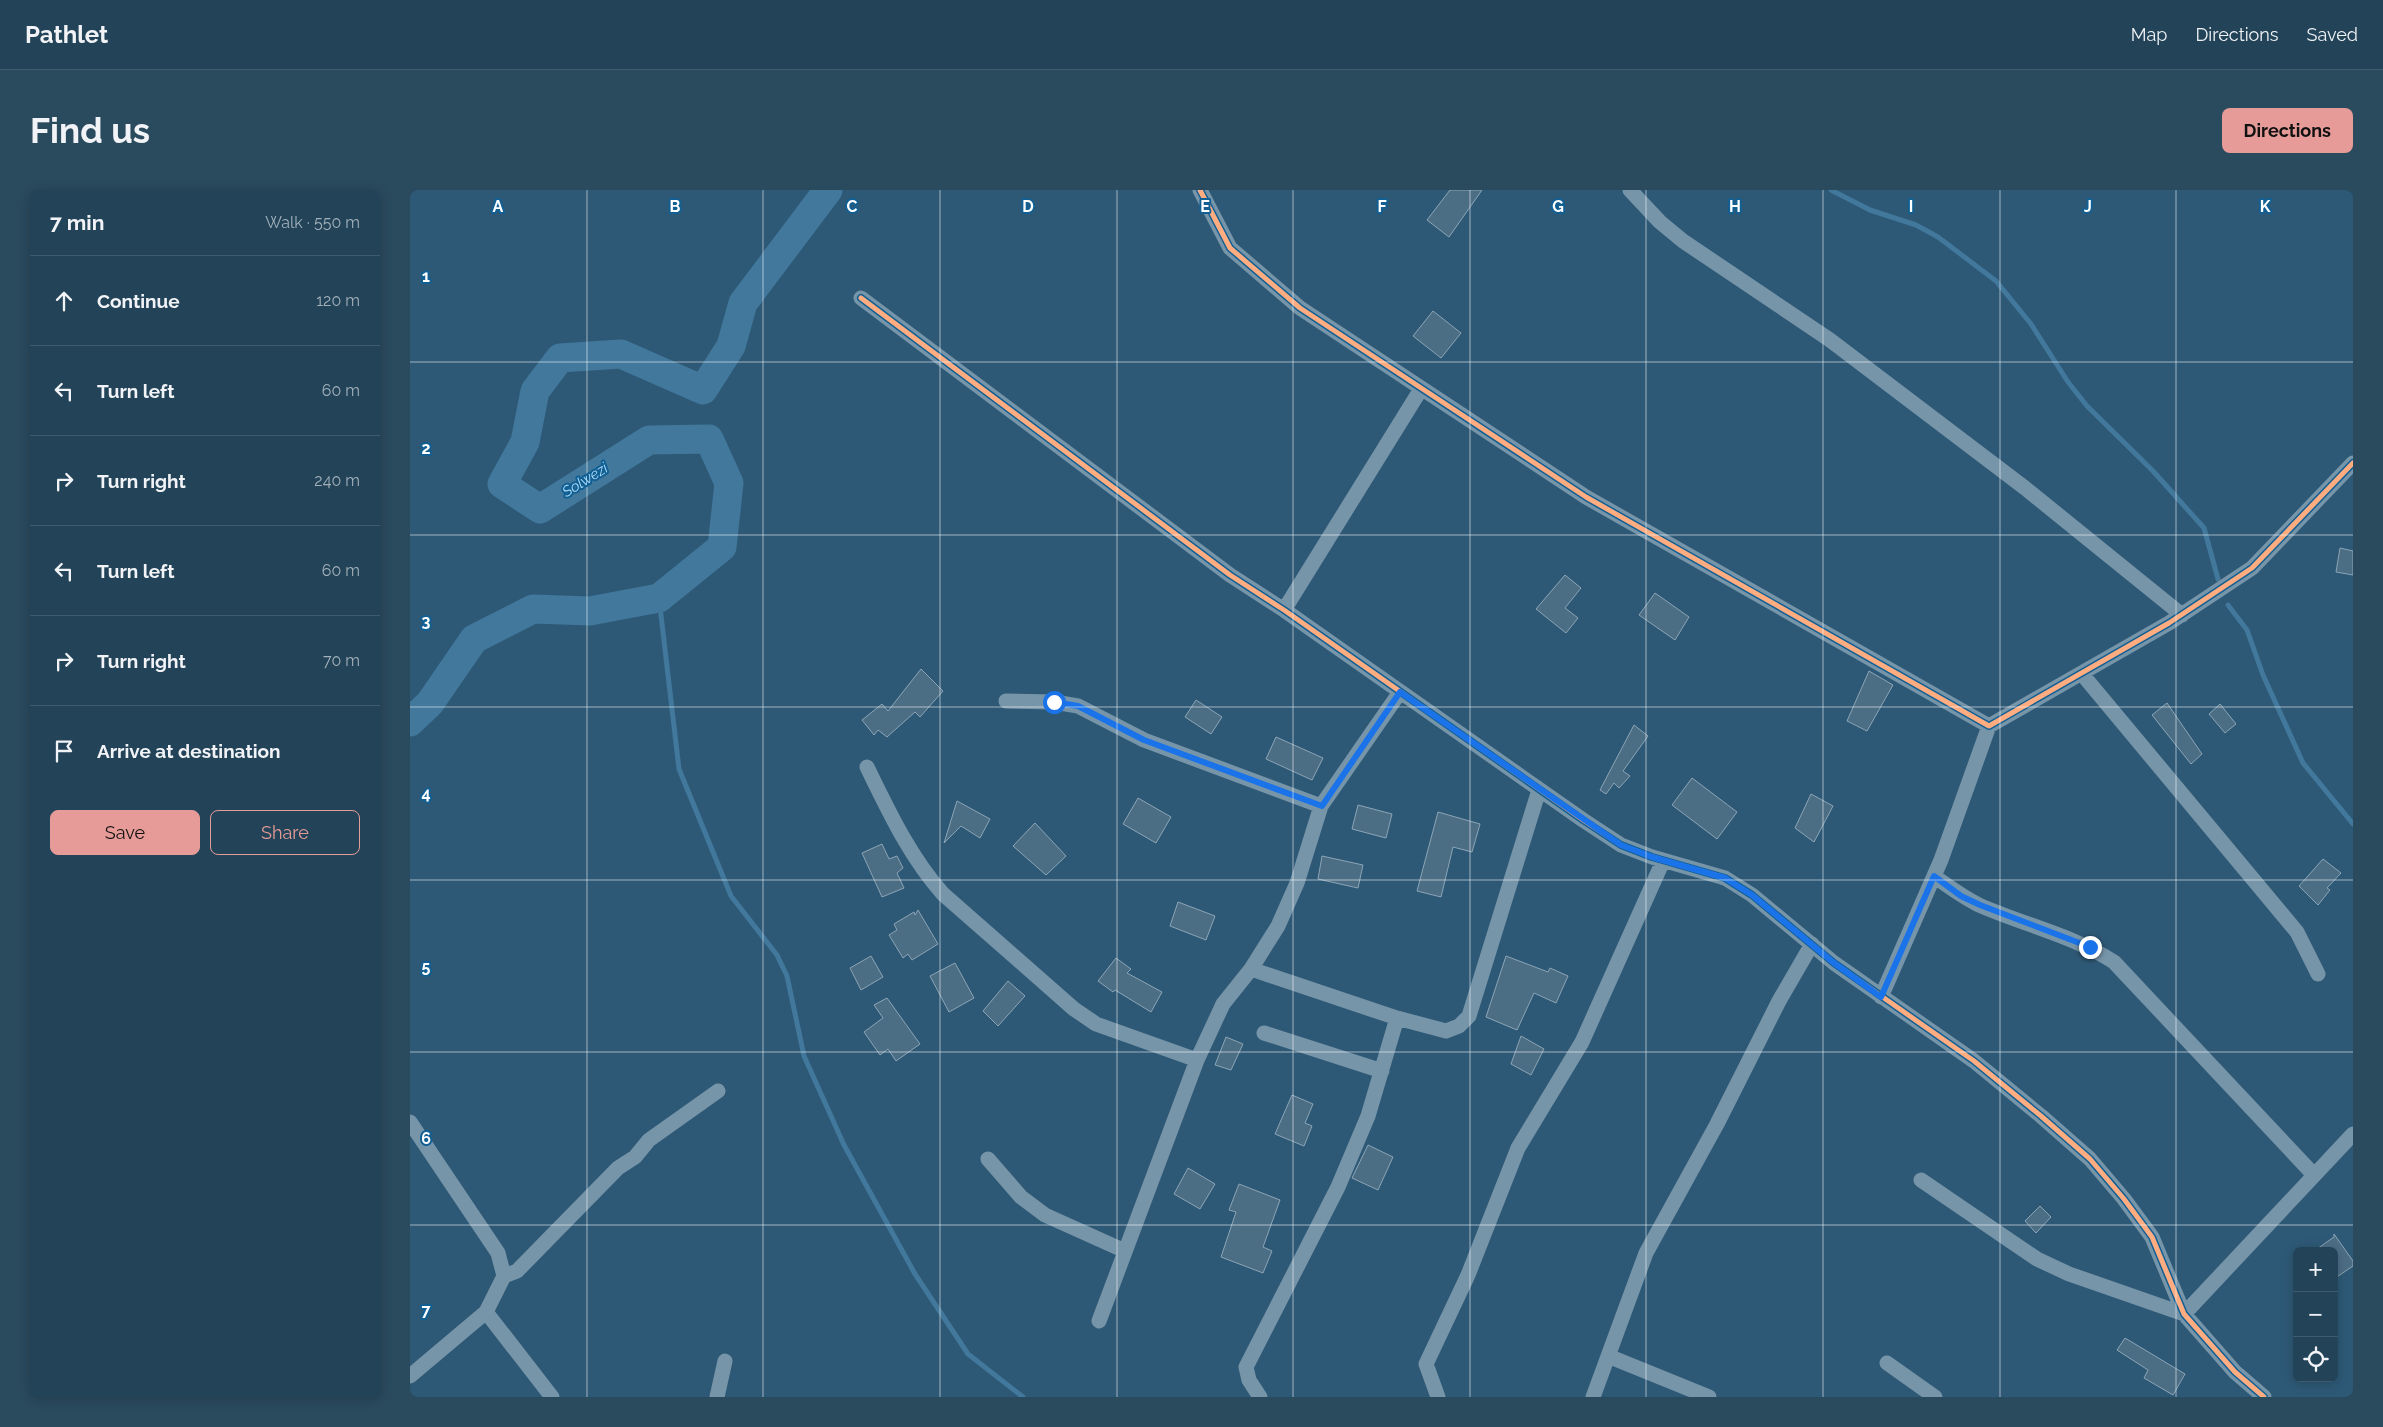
<!DOCTYPE html>
<html lang="en">
<head>
<meta charset="utf-8">
<style>
  :root { --surface:#224358; --page:#2a4a5e; --text:#f1f3f6; --muted:#a2b0ba; --line:#3f5c6e; --accent:#e69b98 }
  body { margin:0; font-family:Raleway,sans-serif; background:var(--page); color:var(--text) }
  .controls { position:absolute; right:15px; bottom:15px; display:grid; overflow:hidden; border-radius:8px; box-shadow:0 2px 12px #0003 }
  .controls button { width:45px; height:45px; display:grid; place-items:center; padding:0; border:0; border-bottom:1px solid var(--line); background:var(--surface); color:var(--text); font:25px sans-serif }
  .stop { position:absolute; width:15px; height:15px; margin:-11px; border:4px solid #1a73e8; border-radius:50%; background:#fff }
  .stop.end { background:#1a73e8; border-color:#fff; box-shadow:0 1px 5px #0008 }
  .list { margin:0; padding:0; list-style:none }
  h2 { display:flex; justify-content:space-between; align-items:center; height:65px; margin:0; padding:0 20px; font-size:21px }
  h2 small { font-size:16px; font-weight:400; color:var(--muted) }
  .list li { display:grid; grid-template-columns:32px 1fr auto; gap:15px; align-items:center; box-sizing:border-box; height:90px; padding:0 20px; border-top:1px solid var(--line) }
  .list b { display:block; font-size:19px; white-space:nowrap }
  .list em { font-size:16px; font-style:normal; color:var(--muted) }
  .actions { display:flex; gap:10px; padding:15px 20px }
  .actions a { flex:1; padding:11px 0; border:1px solid var(--accent); border-radius:8px; text-align:center; font-size:18px; color:var(--accent) }
  .actions .main { background:var(--accent); color:#111 }
  .icon { flex:none; width:28px; height:28px; fill:none; stroke:currentColor; stroke-width:2; stroke-linecap:round; stroke-linejoin:round }
  .map { position:relative; flex:none; width:1943px; height:1207px; overflow:hidden; border-radius:8px }
  header { display:flex; align-items:center; gap:30px; box-sizing:border-box; height:70px; padding:0 25px; background:var(--surface); border-bottom:1px solid var(--line) }
  header strong { font-size:24px }
  nav { display:flex; gap:28px; margin-inline-start:auto; font-size:18px }
  .intro { display:flex; align-items:center; justify-content:space-between; box-sizing:border-box; height:120px; padding:0 30px }
  h1 { margin:0; font-size:35px }
  .button { padding:12px 22px; border-radius:8px; background:var(--accent); color:#111; font-size:18px; font-weight:700 }
  main { display:flex; gap:30px; padding:0 30px }
  aside { flex:1; background:var(--surface); border-radius:8px; box-shadow:0 2px 12px #0003 }
  .map>svg:first-child { display:block }
</style>
</head>
<body>
<header>
<strong>Pathlet</strong>
<nav><a>Map</a><a>Directions</a><a>Saved</a></nav>
</header>
<div class="intro"><h1>Find us</h1><a class="button">Directions</a></div>
<main>
<aside>
<h2>7 min<small>Walk · 550 m</small></h2>
<ul class="list">
<li><svg class="icon" aria-label="ahead" viewBox="0 0 24 24"><path d="M12 20V5M6 11l6-6 6 6"/></svg><div><b>Continue</b></div><em>120 m</em></li>
<li><svg class="icon" aria-label="left" viewBox="0 0 24 24"><path d="M17 20v-9H6M10 6l-5 5 5 5"/></svg><div><b>Turn left</b></div><em>60 m</em></li>
<li><svg class="icon" aria-label="right" viewBox="0 0 24 24"><path d="M7 20v-9h11M14 6l5 5-5 5"/></svg><div><b>Turn right</b></div><em>240 m</em></li>
<li><svg class="icon" aria-label="left" viewBox="0 0 24 24"><path d="M17 20v-9H6M10 6l-5 5 5 5"/></svg><div><b>Turn left</b></div><em>60 m</em></li>
<li><svg class="icon" aria-label="right" viewBox="0 0 24 24"><path d="M7 20v-9h11M14 6l5 5-5 5"/></svg><div><b>Turn right</b></div><em>70 m</em></li>
<li><svg class="icon" aria-label="arrive" viewBox="0 0 24 24"><path d="M6 21V4h12l-3 4 3 4H6"/></svg><div><b>Arrive at destination</b></div></li>
</ul>
<div class="actions"><a class="main">Save</a><a>Share</a></div>
</aside>
<div class="map">
<svg width="1943" height="1207" viewBox="0 0 1943 1207">
  <rect width="100%" height="100%" fill="#2e5976"/>
  <g fill="none" stroke-linecap="round" stroke-linejoin="round">
    <path stroke="#41789c" stroke-width="5" d="M 1421,0 L 1460,20 L 1506,35 L 1528,47 L 1586,91 L 1621,134 L 1658,192 L 1677,216 L 1743,281 L 1794,338 L 1808,389
      M 249,408 L 269,579 L 321,706 L 367,765 L 377,786 L 394,866 L 434,955 L 505,1084 L 558,1164 L 613,1207
      M 1818,415 L 1837,440 L 1853,485 L 1893,573 L 1943,634"/>
    <path stroke="#41789c" stroke-width="29" d="M 0,532 L 20,513 L 64,449 L 123,419 L 180,421 L 249,408 L 312,357 L 319,293 L 299,249 L 239,250 L 130,319 L 92,294 L 115,252 L 125,201 L 150,168 L 211,164 L 293,200 L 321,156 L 333,113 L 418,0"/>
  </g>
  <path fill="#4c6e85" stroke="#8ca5b6" d="M 1040,0 L 1072,0 L 1039,47 L 1017,30 Z
    M 1023,121 L 1051,143 L 1031,168 L 1003,146 Z
    M 1930,358 L 1943,361 L 1943,385 L 1926,382 Z
    M 1155,385 L 1171,398 L 1155,418 L 1168,428 L 1156,443 L 1126,419 Z
    M 1245,403 L 1279,427 L 1265,450 L 1229,425 Z
    M 511,479 L 533,501 L 510,527 L 505,522 L 477,547 L 468,540 L 464,545 L 452,530 L 472,514 L 478,521 Z
    M 1459,481 L 1483,495 L 1457,541 L 1437,531 Z
    M 786,510 L 812,527 L 801,544 L 775,527 Z
    M 1757,513 L 1792,564 L 1781,574 L 1742,525 Z
    M 1810,514 L 1826,534 L 1815,543 L 1799,524 Z
    M 1224,535 L 1238,546 L 1213,581 L 1220,586 L 1209,598 L 1204,593 L 1196,604 L 1190,600 Z
    M 866,547 L 913,568 L 902,590 L 856,569 Z
    M 1282,588 L 1327,622 L 1307,649 L 1262,615 Z
    M 1401,604 L 1423,616 L 1404,652 L 1385,638 Z
    M 728,608 L 761,627 L 746,653 L 713,634 Z
    M 547,611 L 580,629 L 570,648 L 551,636 L 534,653 Z
    M 948,615 L 982,624 L 976,648 L 942,639 Z
    M 1028,622 L 1070,634 L 1062,662 L 1043,657 L 1031,707 L 1007,701 Z
    M 625,633 L 656,666 L 636,685 L 603,656 Z
    M 472,654 L 479,669 L 487,666 L 493,678 L 487,683 L 494,698 L 472,707 L 452,663 Z
    M 912,666 L 953,675 L 948,698 L 908,689 Z
    M 1913,669 L 1931,683 L 1917,698 L 1920,700 L 1908,715 L 1889,696 Z
    M 768,712 L 805,726 L 796,750 L 760,736 Z
    M 508,720 L 528,754 L 502,770 L 498,764 L 493,768 L 479,745 L 487,740 L 484,734 L 504,722 L 505,725 Z
    M 461,766 L 473,787 L 451,800 L 440,778 Z
    M 1096,766 L 1138,782 L 1140,778 L 1158,786 L 1146,813 L 1124,803 L 1107,840 L 1076,827 Z
    M 706,768 L 721,779 L 717,783 L 752,802 L 741,822 L 705,800 L 703,802 L 688,791 Z
    M 545,773 L 564,808 L 539,822 L 520,786 Z
    M 598,791 L 615,806 L 588,836 L 573,821 Z
    M 477,808 L 510,854 L 486,871 L 478,859 L 470,865 L 454,842 L 473,828 L 464,815 Z
    M 1111,846 L 1134,859 L 1121,885 L 1101,874 Z
    M 816,847 L 833,854 L 821,880 L 805,875 Z
    M 882,905 L 903,914 L 895,933 L 902,936 L 894,956 L 865,944 Z
    M 958,955 L 983,967 L 968,1000 L 942,988 Z
    M 778,978 L 805,994 L 790,1019 L 764,1004 Z
    M 829,994 L 870,1010 L 853,1057 L 862,1061 L 853,1083 L 811,1067 L 826,1022 L 819,1020 Z
    M 1630,1016 L 1641,1027 L 1626,1043 L 1615,1031 Z
    M 1924,1044 L 1943,1071 L 1943,1076 L 1924,1089 L 1924,1061 L 1904,1061 L 1924,1047 Z
    M 1715,1148 L 1775,1184 L 1763,1205 L 1734,1188 L 1738,1180 L 1707,1160 Z"/>
  <g fill="none" stroke-linecap="round" stroke-linejoin="round">
    <path stroke="#7795a9" stroke-width="15" d="M 790,0 L 820,58 L 890,118 L 1176,307 L 1579,536 L 1759,433 L 1842,378 L 1943,273
      M 1220,0 L 1250,32 L 1273,51 L 1420,150 L 1615,298 L 1772,425
      M 451,108 L 820,385 L 874,420 L 1173,630 L 1211,655 L 1242,667 L 1315,688 L 1342,705 L 1424,773 L 1564,871 L 1631,926 L 1680,969 L 1714,1009 L 1742,1047 L 1774,1124 L 1825,1182 L 1854,1207
      M 874,420 L 1011,199
      M 1672,484 L 1887,742 L 1908,784
      M 596,511 L 644,512 L 668,516 L 734,550 L 911,616
      M 457,577 C 479,622 500,667 533,704 L 664,819 L 686,834 L 787,870
      M 1524,686 C 1539,697 1553,707 1569,715 C 1614,735 1662,745 1704,772 L 1904,985
      M 841,779 L 987,828 L 1036,841 L 1049,836 L 1059,826 L 1129,600
      M 1471,807 L 1531,670 L 1579,536
      M 854,843 L 972,881
      M 0,932 L 88,1063 L 94,1086 L 76,1122 L 0,1186
      M 578,969 L 611,1007 L 635,1025 L 715,1061
      M 1511,990 L 1627,1069 L 1659,1084 L 1774,1124 L 1943,944
      M 94,1086 L 107,1081 L 208,978 L 225,967 L 239,950 L 308,901
      M 76,1122 L 142,1207
      M 689,1131 L 787,870 L 813,814 L 841,779 L 868,736 L 887,693 L 911,616 L 990,502
      M 1198,1166 L 1299,1207
      M 1477,1173 L 1525,1207
      M 307,1207 L 315,1171
      M 850,1207 L 839,1190 L 836,1177 L 928,997 L 958,926 L 987,828
      M 1028,1207 L 1016,1174 L 1058,1085 L 1108,958 L 1172,852 L 1253,671
      M 1183,1207 L 1236,1063 L 1307,934 L 1369,811 L 1402,754"/>
    <defs>
      <path id="cycleway" d="M 790,0 L 820,58 L 890,118 L 1176,307 L 1579,536 L 1759,433 L 1842,378 L 1943,273
        M 451,108 L 820,385 L 874,420 L 1173,630 L 1211,655 L 1242,667 L 1315,688 L 1342,705 L 1424,773 L 1564,871 L 1631,926 L 1680,969 L 1714,1009 L 1742,1047 L 1774,1124 L 1825,1182 L 1854,1207"/>
    </defs>
    <use href="#cycleway" stroke="#115f93" stroke-width="8"/>
    <use href="#cycleway" stroke="#ffac80" stroke-width="5"/>
  </g>
  <g fill="none" stroke-linecap="round" stroke-linejoin="round">
    <path stroke="#1a73e8" stroke-width="6" d="M 644,512 L 668,516 L 734,550 L 912,616 L 990,502 L 1211,655 L 1242,667 L 1315,688 L 1342,705 L 1424,773 L 1471,807 L 1524,686 L 1551,706 L 1570,715 L 1680,757"/>
  </g>
  <path fill="none" stroke="#fff" stroke-width="1" stroke-opacity="0.55" d="M 177,0 L 177,1207M 353,0 L 353,1207M 530,0 L 530,1207M 707,0 L 707,1207M 883,0 L 883,1207M 1060,0 L 1060,1207M 1236,0 L 1236,1207M 1413,0 L 1413,1207M 1590,0 L 1590,1207M 1766,0 L 1766,1207M 0,172 L 1943,172M 0,345 L 1943,345M 0,517 L 1943,517M 0,690 L 1943,690M 0,862 L 1943,862M 0,1035 L 1943,1035"/>
  <g text-anchor="middle" stroke-width="4" stroke-linejoin="round" paint-order="stroke">
    <g font-size="15" font-style="italic" fill="#abdcfa" stroke="#115f93">
      <text transform="translate(175 290) rotate(-32)" y="5">Solwezi</text>
    </g>
  </g>
  <g font-size="16" text-anchor="middle" font-weight="bold" fill="#fff" stroke="#115f93" stroke-width="4" stroke-linejoin="round" paint-order="stroke">
    <text x="88" y="22">A</text>
    <text x="265" y="22">B</text>
    <text x="442" y="22">C</text>
    <text x="618" y="22">D</text>
    <text x="795" y="22">E</text>
    <text x="972" y="22">F</text>
    <text x="1148" y="22">G</text>
    <text x="1325" y="22">H</text>
    <text x="1501" y="22">I</text>
    <text x="1678" y="22">J</text>
    <text x="1855" y="22">K</text>
    <text x="16" y="92">1</text>
    <text x="16" y="264">2</text>
    <text x="16" y="437">3</text>
    <text x="16" y="609">4</text>
    <text x="16" y="782">5</text>
    <text x="16" y="954">6</text>
    <text x="16" y="1126">7</text>
  </g>
</svg>
<div class="controls">
<button>+</button>
<button>−</button>
<button><svg class="icon" aria-label="locate" viewBox="0 0 24 24"><circle cx="12" cy="12" r="6"/><path d="M12 2v4M12 18v4M2 12h4M18 12h4"/></svg></button>
</div>
<div class="stop" style="left:644px;top:512px"></div>
<div class="stop end" style="left:1680px;top:757px"></div>
</div>
</main>
</body>
</html>
